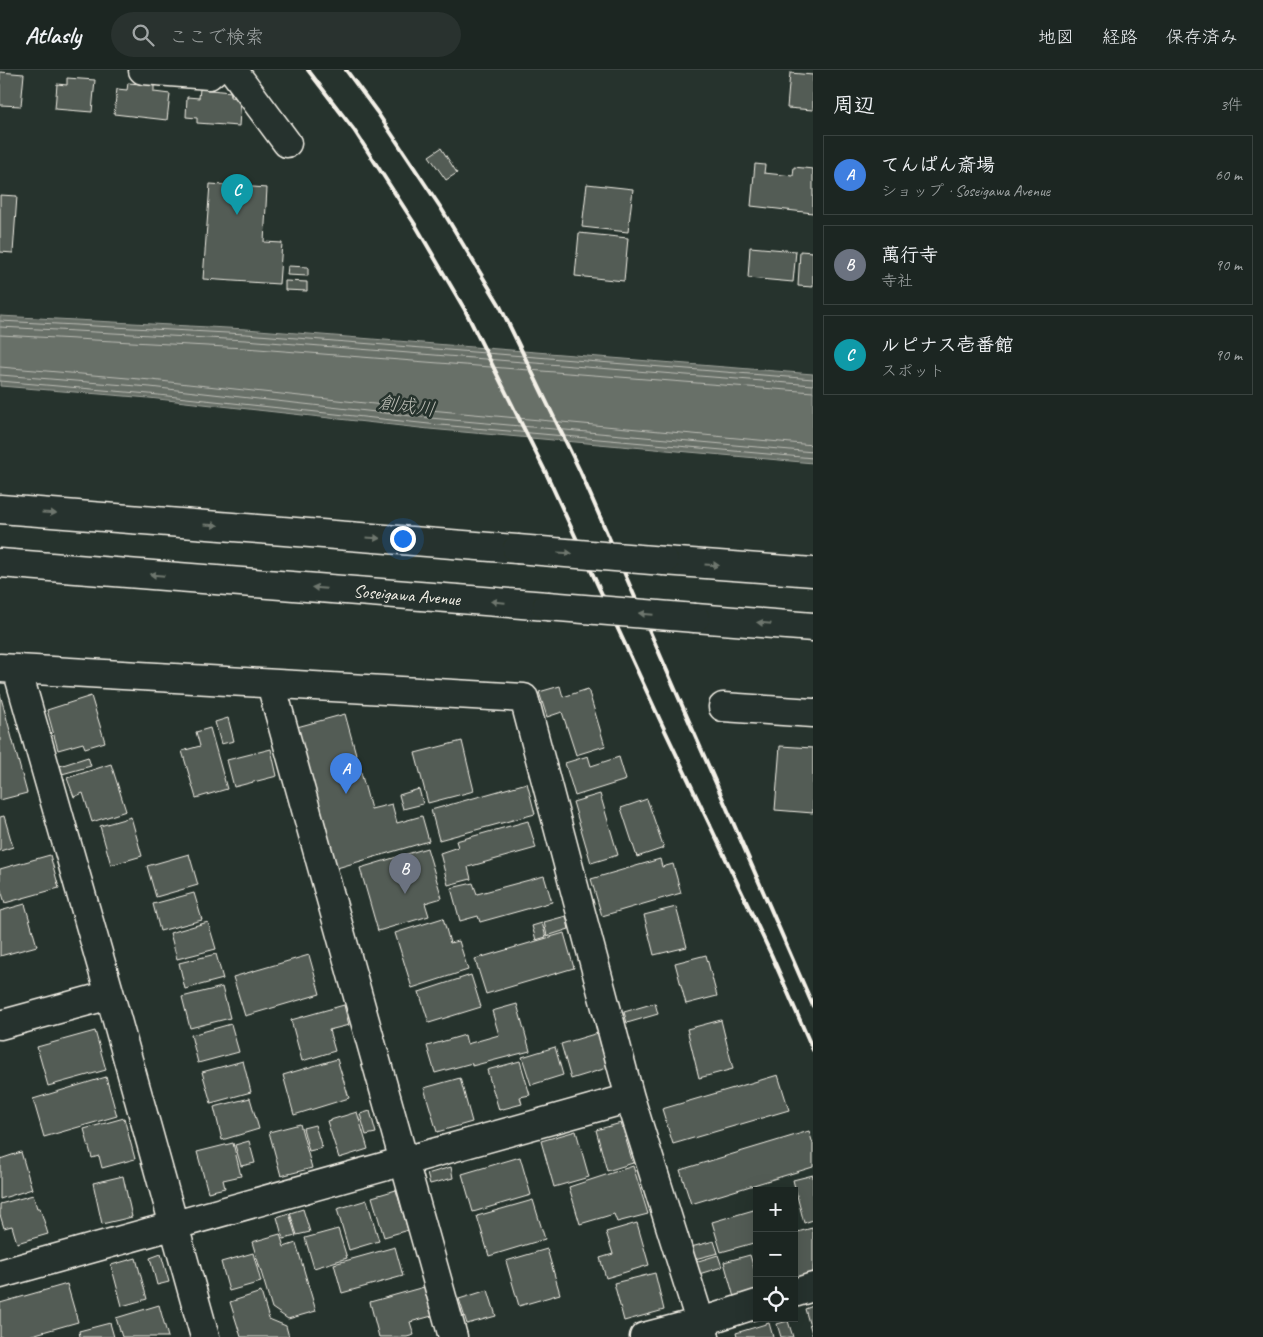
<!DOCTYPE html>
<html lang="ja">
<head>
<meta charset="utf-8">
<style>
  :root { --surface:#1c2622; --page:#29322f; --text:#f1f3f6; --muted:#a0a5a5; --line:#3a4340; --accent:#db2777 }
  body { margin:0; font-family:Caveat,"Klee One",sans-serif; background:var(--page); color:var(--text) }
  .controls { position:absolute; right:15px; bottom:15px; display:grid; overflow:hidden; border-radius:0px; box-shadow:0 5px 20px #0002 }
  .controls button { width:45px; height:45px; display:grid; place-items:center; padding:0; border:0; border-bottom:1px solid var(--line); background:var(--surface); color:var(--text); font:25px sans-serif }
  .you { position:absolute; left:402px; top:468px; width:18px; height:18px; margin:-12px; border:4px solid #fff; border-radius:50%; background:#1a73e8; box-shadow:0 0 0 8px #1a73e833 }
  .badge { display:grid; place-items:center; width:32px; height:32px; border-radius:50%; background:var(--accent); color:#fff; font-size:16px; font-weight:700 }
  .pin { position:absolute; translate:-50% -41px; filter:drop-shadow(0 1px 2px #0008) }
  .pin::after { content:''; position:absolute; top:26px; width:18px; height:15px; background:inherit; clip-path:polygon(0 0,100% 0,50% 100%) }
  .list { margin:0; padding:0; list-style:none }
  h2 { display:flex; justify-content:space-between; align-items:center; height:65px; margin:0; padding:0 20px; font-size:21px }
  h2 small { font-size:16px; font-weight:400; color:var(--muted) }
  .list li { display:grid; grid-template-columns:32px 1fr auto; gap:15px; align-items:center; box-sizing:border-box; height:80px; margin:0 10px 10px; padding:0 10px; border:1px solid var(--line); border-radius:0px }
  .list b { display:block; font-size:19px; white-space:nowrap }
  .list p { margin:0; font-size:16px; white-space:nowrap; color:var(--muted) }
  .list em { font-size:16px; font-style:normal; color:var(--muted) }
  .icon { flex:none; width:28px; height:28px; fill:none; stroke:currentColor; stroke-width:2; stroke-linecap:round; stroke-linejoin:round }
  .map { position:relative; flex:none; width:813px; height:1267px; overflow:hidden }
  header { display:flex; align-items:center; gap:30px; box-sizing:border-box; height:70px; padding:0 25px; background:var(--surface); border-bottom:1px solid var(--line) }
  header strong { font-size:24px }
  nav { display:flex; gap:28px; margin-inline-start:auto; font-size:18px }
  .search { width:350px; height:45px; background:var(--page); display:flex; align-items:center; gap:12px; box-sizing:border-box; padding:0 18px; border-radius:28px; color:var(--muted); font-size:19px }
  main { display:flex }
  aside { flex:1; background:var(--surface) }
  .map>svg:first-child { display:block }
</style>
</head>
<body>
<header>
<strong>Atlasly</strong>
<div class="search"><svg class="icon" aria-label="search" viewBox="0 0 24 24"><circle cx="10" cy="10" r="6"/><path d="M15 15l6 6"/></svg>ここで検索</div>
<nav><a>地図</a><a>経路</a><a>保存済み</a></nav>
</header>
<main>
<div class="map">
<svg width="813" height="1267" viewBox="0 0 813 1267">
  <rect width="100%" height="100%" fill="#26332d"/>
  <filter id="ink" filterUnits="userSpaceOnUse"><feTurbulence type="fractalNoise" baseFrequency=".02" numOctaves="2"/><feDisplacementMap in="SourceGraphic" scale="10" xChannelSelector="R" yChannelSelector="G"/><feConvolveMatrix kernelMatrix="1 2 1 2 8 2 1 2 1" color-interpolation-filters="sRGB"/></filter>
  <g filter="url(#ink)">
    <path fill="#676f68" stroke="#9fa39b" d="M 0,246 L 246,259 L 813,304 L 813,393 L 429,359 L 149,328 L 0,316 Z"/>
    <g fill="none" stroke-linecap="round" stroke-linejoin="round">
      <path stroke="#bcbdb5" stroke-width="1" d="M 0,251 L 246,264 L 813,309
        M 0,257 L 245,270 L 813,315
        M 0,265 L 245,278 L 813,322
        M 0,297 L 151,310 L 430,340 L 813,375
        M 0,305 L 150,317 L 430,348 L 813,382
        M 0,311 L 149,324 L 429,354 L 813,388"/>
    </g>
    <path fill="#525c55" stroke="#f4f1e8" d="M 0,2 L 24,4 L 21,36 L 0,35 Z
      M 790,3 L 813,5 L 813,40 L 787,38 Z
      M 67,8 L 95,10 L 92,42 L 55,39 L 57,14 L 67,15 Z
      M 128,13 L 154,15 L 154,22 L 170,24 L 167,50 L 114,44 L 117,19 L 127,20 Z
      M 200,19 L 231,22 L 230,27 L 241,28 L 239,56 L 197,53 L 197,48 L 186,47 L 187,27 L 199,28 Z
      M 441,78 L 457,103 L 446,110 L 429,86 Z
      M 755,94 L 765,95 L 764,103 L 793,106 L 794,97 L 813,99 L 813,143 L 751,136 Z
      M 210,114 L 267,118 L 264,172 L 282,173 L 279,214 L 203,209 Z
      M 587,114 L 633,119 L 628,162 L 582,157 Z
      M 0,125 L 17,126 L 13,183 L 0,182 Z
      M 579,163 L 628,168 L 624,211 L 575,206 Z
      M 750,177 L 796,181 L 793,212 L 748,208 Z
      M 800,181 L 813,182 L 813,217 L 798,216 Z
      M 288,196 L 308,197 L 308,206 L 287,205 Z
      M 285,211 L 307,212 L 307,221 L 285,220 Z
      M 560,616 L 563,627 L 588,619 L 605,676 L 576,685 L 562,642 L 547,647 L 539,622 Z
      M 0,624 L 27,723 L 0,730 Z
      M 91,626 L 105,672 L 85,678 L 83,673 L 58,680 L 47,640 Z
      M 345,644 L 371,739 L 392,734 L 397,753 L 422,746 L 429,771 L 337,798 L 297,657 Z
      M 228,648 L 234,671 L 221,674 L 215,652 Z
      M 210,658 L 227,719 L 196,728 L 182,681 L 200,676 L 196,662 Z
      M 462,671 L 474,721 L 428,733 L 415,683 Z
      M 780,676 L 813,678 L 813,743 L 775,740 Z
      M 271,679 L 277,706 L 234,717 L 227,690 Z
      M 588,686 L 591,696 L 619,687 L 626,710 L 575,726 L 565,693 Z
      M 88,687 L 91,696 L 62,704 L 60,696 Z
      M 111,694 L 126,741 L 92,752 L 83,723 L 74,727 L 67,708 Z
      M 527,713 L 535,744 L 439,770 L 431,740 Z
      M 419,719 L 423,734 L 403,739 L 399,725 Z
      M 600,724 L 618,785 L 591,793 L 573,732 Z
      M 647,729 L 664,778 L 637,787 L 621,738 Z
      M 4,746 L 13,777 L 0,781 L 0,747 Z
      M 131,747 L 142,786 L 111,795 L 100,756 Z
      M 528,751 L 536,778 L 468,797 L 471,809 L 448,815 L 440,783 L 458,777 L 456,771 Z
      M 427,778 L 442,828 L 425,833 L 429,846 L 378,861 L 360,798 Z
      M 189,784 L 198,815 L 156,827 L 147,796 Z
      M 50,785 L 59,818 L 5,833 L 0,817 L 0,799 Z
      M 660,789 L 662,797 L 673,794 L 681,823 L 602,846 L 591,809 Z
      M 544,806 L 552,832 L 480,852 L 478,846 L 460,851 L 451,818 L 473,813 L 477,824 Z
      M 194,823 L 202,850 L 160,861 L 153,834 Z
      M 25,834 L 37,876 L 0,886 L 0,841 Z
      M 676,837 L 687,877 L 654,885 L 644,845 Z
      M 566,846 L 569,859 L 547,866 L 544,852 Z
      M 443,848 L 450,873 L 459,871 L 468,900 L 412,918 L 395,863 Z
      M 208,852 L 216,879 L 177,889 L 170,863 Z
      M 542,853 L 546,867 L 536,870 L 532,856 Z
      M 564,863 L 574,898 L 486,924 L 475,889 Z
      M 216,884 L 223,909 L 185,919 L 179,893 Z
      M 309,885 L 320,924 L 245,946 L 233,907 Z
      M 706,885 L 717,926 L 686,934 L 675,893 Z
      M 471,905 L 481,937 L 429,953 L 419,922 Z
      M 222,917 L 230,948 L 190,958 L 182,927 Z
      M 655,933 L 658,944 L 627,953 L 624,942 Z
      M 517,934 L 530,981 L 472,996 L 472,993 L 435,1003 L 427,976 L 465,965 L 467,974 L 499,965 L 492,941 Z
      M 344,935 L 349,955 L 329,960 L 335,981 L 302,991 L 291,950 Z
      M 721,950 L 733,999 L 699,1008 L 687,959 Z
      M 231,954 L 239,982 L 198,993 L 191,965 Z
      M 95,961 L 106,1000 L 48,1016 L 37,977 Z
      M 598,963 L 607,998 L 571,1009 L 561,974 Z
      M 555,977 L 563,1005 L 531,1015 L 522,987 Z
      M 337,989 L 349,1028 L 294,1045 L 283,1005 Z
      M 243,991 L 251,1022 L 211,1033 L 202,1002 Z
      M 520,991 L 530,1025 L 520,1027 L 522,1034 L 499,1040 L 487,1000 Z
      M 778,1005 L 789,1040 L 673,1074 L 662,1039 Z
      M 106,1007 L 117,1046 L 44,1067 L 33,1029 Z
      M 460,1008 L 472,1052 L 437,1062 L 424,1018 Z
      M 250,1028 L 259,1059 L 222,1070 L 214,1037 Z
      M 370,1041 L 376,1063 L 366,1065 L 360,1044 Z
      M 357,1042 L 368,1079 L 339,1088 L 327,1051 Z
      M 124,1048 L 135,1089 L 102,1098 L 99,1086 L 92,1088 L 84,1059 Z
      M 621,1053 L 633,1093 L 607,1101 L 596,1060 Z
      M 300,1054 L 312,1098 L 281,1106 L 269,1062 Z
      M 315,1055 L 322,1078 L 309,1081 L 303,1058 Z
      M 576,1061 L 589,1107 L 554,1117 L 541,1071 Z
      M 809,1061 L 813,1074 L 813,1097 L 691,1134 L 680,1100 Z
      M 249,1071 L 255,1093 L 241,1096 L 235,1075 Z
      M 233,1073 L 241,1106 L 223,1110 L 225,1118 L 208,1122 L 197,1082 Z
      M 21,1082 L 32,1119 L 0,1129 L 0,1089 Z
      M 520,1087 L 531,1125 L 473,1142 L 462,1104 Z
      M 633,1096 L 648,1144 L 617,1152 L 614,1144 L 580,1154 L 569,1117 Z
      M 451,1097 L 453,1108 L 430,1114 L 427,1104 Z
      M 813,1105 L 813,1150 L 804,1153 L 793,1110 Z
      M 123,1106 L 132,1147 L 102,1154 L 93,1113 Z
      M 396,1120 L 408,1160 L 384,1167 L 372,1127 Z
      M 33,1125 L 37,1138 L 40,1138 L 48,1164 L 17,1173 L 12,1156 L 4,1158 L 0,1145 L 0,1134 Z
      M 367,1130 L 379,1171 L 349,1180 L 337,1139 Z
      M 533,1130 L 545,1169 L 489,1186 L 477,1146 Z
      M 303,1139 L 310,1162 L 297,1165 L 290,1143 Z
      M 757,1139 L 757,1172 L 721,1182 L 712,1152 Z
      M 289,1143 L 296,1166 L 283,1169 L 277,1147 Z
      M 637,1153 L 649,1195 L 606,1208 L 600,1188 L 613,1184 L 606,1162 Z
      M 812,1158 L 813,1163 L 813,1207 L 794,1213 L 794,1163 Z
      M 338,1159 L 347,1188 L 314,1198 L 305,1168 Z
      M 280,1164 L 284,1177 L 296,1173 L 316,1241 L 288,1249 L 272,1238 L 252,1172 Z
      M 714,1171 L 718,1183 L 695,1189 L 691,1177 Z
      M 395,1177 L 403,1206 L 342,1223 L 334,1194 Z
      M 547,1179 L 560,1224 L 519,1236 L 506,1191 Z
      M 253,1183 L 261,1212 L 229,1221 L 221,1192 Z
      M 161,1184 L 169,1212 L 157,1215 L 150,1188 Z
      M 718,1185 L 722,1197 L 699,1204 L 695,1192 Z
      M 750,1185 L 757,1208 L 757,1225 L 735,1231 L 724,1192 Z
      M 136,1188 L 147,1229 L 122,1236 L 111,1195 Z
      M 655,1203 L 664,1240 L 624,1251 L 614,1213 Z
      M 67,1214 L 78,1252 L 25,1267 L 0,1267 L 0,1233 Z
      M 424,1217 L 432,1246 L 410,1252 L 414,1265 L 407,1267 L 379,1267 L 370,1232 Z
      M 488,1220 L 496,1246 L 467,1254 L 459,1229 Z
      M 261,1222 L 269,1249 L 286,1256 L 289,1267 L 241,1267 L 230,1232 Z
      M 159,1235 L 168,1267 L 122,1267 L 116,1248 Z
      M 813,1236 L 813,1267 L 805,1239 Z
      M 788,1251 L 793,1267 L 781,1267 L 777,1254 Z
      M 110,1253 L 114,1267 L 80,1267 L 79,1261 Z
      M 769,1253 L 773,1267 L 737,1267 L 736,1263 Z"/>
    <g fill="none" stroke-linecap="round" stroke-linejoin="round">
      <defs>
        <path id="minor" d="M 143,0 L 209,5 L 215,0
          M 233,0 L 287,73
          M 0,598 L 524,628 L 630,1028 L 705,1267
          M 17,599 L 110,925 L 205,1267
          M 271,614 L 453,1267
          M 723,637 L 813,643
          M 0,955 L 110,925
          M 0,1204 L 630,1028
          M 794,1223 L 813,1217
          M 644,1267 L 701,1252 L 757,1234"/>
        <g id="trunk">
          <path d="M 0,439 L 517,479"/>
          <path d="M 664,491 L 813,502"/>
          <path id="s1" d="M 0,493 L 547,536"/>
          <path d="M 695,548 L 813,557"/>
        </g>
      </defs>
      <use href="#minor" stroke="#f4f1e8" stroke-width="31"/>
      <use href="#trunk" stroke="#f4f1e8" stroke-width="31"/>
      <use href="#minor" stroke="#26332d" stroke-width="28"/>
      <use href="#trunk" stroke="#26332d" stroke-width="28"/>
      <path stroke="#f4f1e8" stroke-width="4" d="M 308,0 L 354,60 L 416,156 L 465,240 L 546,403 L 660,650 L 771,884 L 813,980
        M 346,0 L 377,42 L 441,138 L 499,234 L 580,401 L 813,936"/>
      <defs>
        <path id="trunk-bridge" d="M 517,479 L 664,491
          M 547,536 L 695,548"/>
      </defs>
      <use href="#trunk-bridge" stroke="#f4f1e8" stroke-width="31" stroke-linecap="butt"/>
      <use href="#trunk-bridge" stroke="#26332d" stroke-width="28"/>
    </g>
    <defs><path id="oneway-solid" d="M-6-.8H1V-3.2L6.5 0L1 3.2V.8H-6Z" transform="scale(1.25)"/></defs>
    <g fill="#6e766e">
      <use href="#oneway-solid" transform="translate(49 443) rotate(4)"/>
      <use href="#oneway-solid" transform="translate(211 455) rotate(4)"/>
      <use href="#oneway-solid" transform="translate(373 468) rotate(4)"/>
      <use href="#oneway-solid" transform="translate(565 483) rotate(4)"/>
      <use href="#oneway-solid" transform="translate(712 495) rotate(4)"/>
      <use href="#oneway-solid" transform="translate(157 505) rotate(-175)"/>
      <use href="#oneway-solid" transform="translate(319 518) rotate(-175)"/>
      <use href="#oneway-solid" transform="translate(498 532) rotate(-175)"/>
      <use href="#oneway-solid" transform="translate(646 544) rotate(-175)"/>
      <use href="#oneway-solid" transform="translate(764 553) rotate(-175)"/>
    </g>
  </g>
  <g text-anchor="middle" stroke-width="5" stroke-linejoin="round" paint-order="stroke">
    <g font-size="18" fill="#f4f1e8" stroke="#26332d">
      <text dy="6" stroke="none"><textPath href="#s1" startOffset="408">Soseigawa Avenue</textPath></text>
    </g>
    <g font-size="19" font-style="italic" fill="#bcbdb5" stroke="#26332d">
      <text transform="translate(407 335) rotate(8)" y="7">創成川</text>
    </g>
  </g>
</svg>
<div class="controls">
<button>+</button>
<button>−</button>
<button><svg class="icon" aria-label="locate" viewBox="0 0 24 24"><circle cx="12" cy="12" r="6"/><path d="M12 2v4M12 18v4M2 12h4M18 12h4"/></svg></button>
</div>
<div class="you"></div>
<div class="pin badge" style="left:346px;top:724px;background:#3f7fe0">A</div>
<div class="pin badge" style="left:405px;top:824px;background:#6b7280">B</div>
<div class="pin badge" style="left:237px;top:145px;background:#0f9aa8">C</div>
</div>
<aside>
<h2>周辺<small>3件</small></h2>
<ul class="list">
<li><span class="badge" style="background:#3f7fe0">A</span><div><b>てんぱん斎場</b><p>ショップ · Soseigawa Avenue</p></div><em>60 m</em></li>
<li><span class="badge" style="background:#6b7280">B</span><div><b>萬行寺</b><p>寺社</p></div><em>90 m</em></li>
<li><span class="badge" style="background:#0f9aa8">C</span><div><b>ルピナス壱番館</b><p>スポット</p></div><em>90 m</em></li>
</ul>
</aside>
</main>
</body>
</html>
